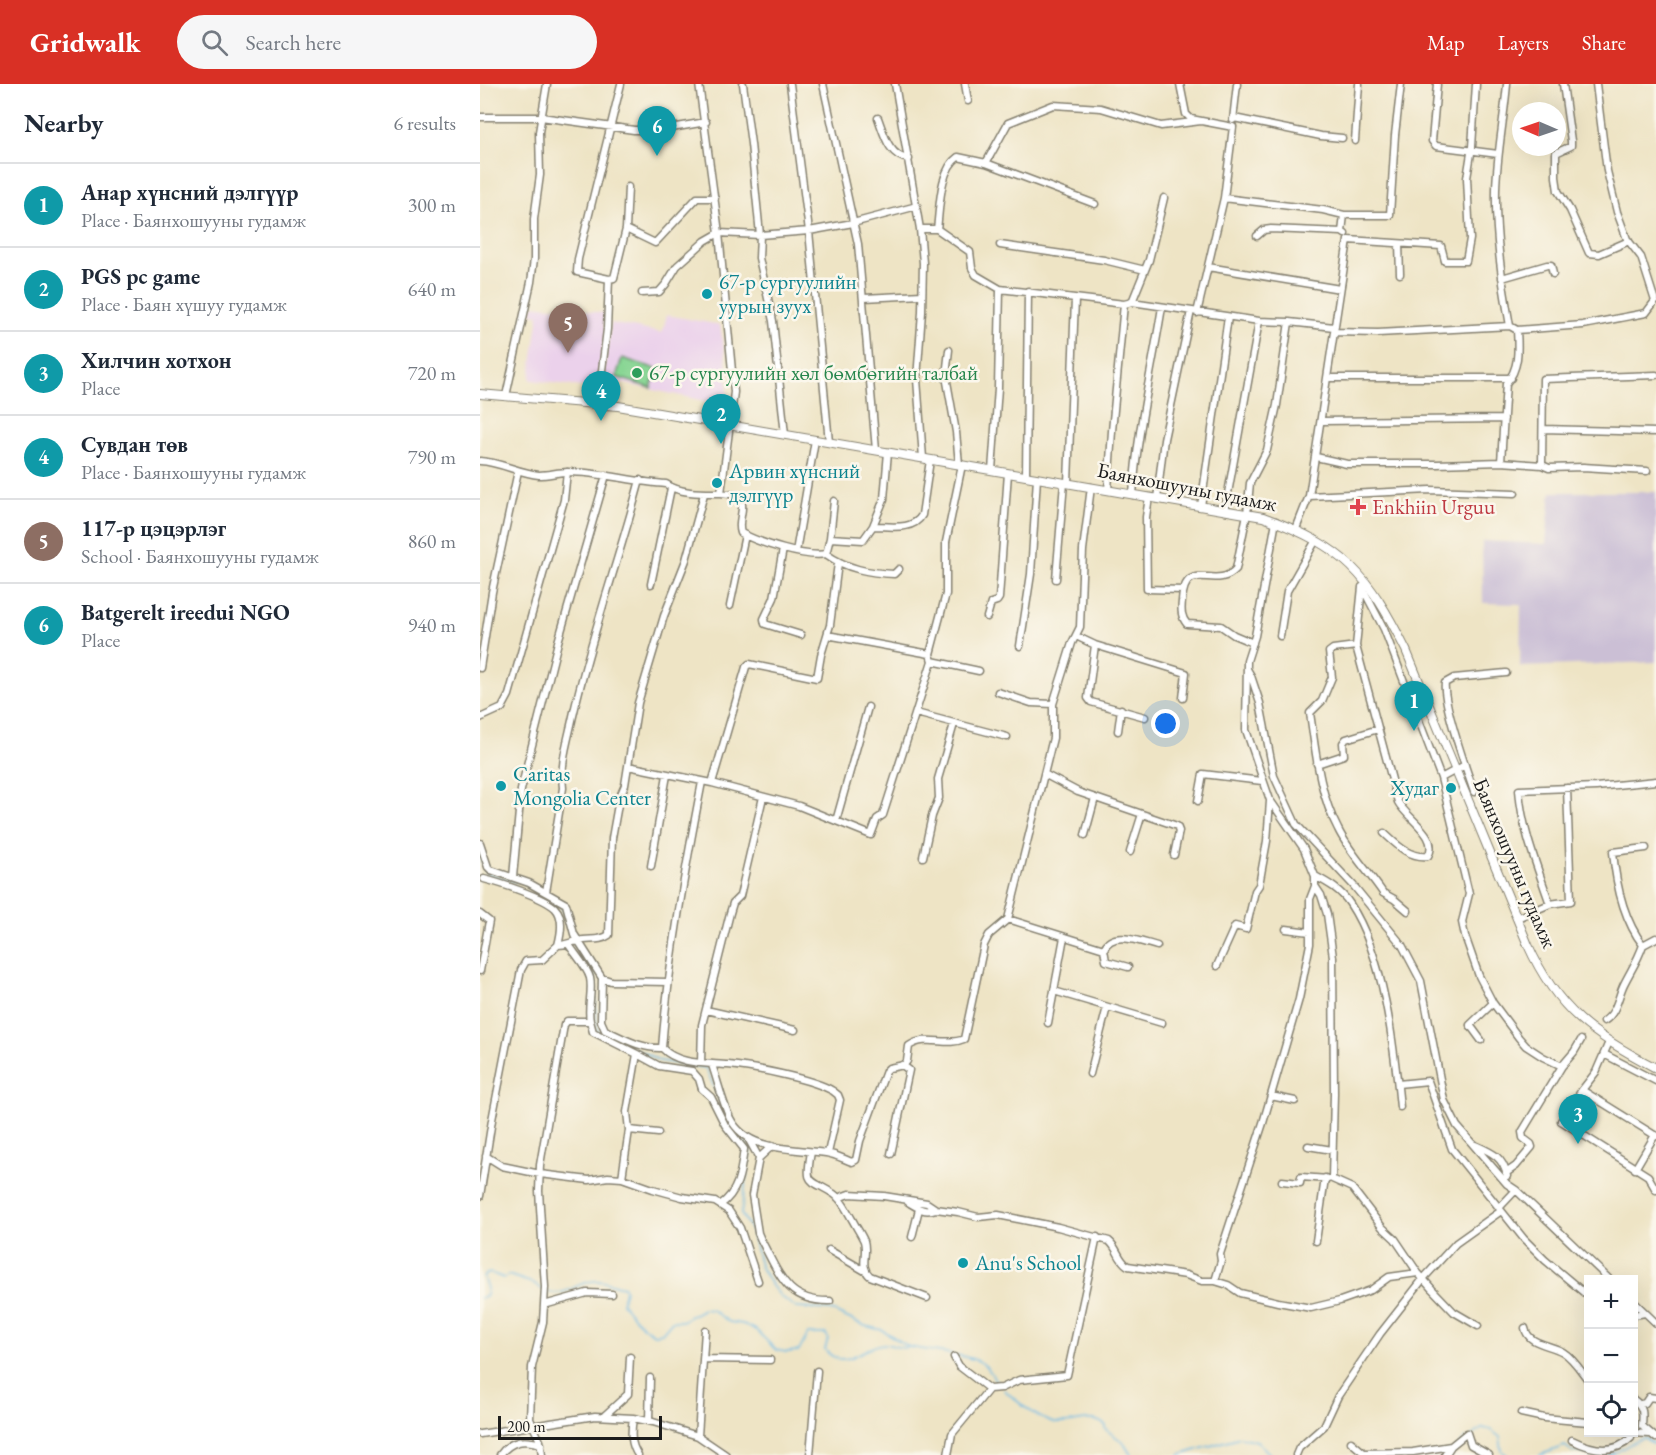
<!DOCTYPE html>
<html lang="en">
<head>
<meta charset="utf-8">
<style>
  :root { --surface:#fff; --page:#f6f6f7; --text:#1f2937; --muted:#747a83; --line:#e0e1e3; --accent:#d93025 }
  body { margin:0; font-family:"EB Garamond",serif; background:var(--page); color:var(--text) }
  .controls { position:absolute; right:18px; bottom:18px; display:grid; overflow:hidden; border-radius:0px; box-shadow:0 6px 24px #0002 }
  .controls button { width:54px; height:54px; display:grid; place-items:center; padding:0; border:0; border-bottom:2px solid var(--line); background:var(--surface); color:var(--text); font:30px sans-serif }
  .compass { position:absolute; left:1032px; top:18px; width:54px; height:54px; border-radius:50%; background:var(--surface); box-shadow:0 6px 24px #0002; rotate:272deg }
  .scale { position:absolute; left:18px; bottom:15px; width:164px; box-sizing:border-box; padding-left:6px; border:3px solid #1c1c1c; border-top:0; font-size:16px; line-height:21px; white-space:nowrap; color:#1c1c1c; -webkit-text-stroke:4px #fbf7ec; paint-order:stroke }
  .you { position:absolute; left:686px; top:640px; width:21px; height:21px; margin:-15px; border:4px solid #fff; border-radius:50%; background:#1a73e8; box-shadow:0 0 0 9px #1a73e833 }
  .badge { display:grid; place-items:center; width:39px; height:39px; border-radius:50%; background:var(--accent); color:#fff; font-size:20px; font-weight:700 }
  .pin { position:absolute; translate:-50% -50px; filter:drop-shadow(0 2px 3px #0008) }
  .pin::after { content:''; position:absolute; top:32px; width:21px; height:18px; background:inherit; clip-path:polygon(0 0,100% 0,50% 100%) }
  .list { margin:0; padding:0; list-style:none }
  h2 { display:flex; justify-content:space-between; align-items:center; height:78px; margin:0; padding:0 24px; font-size:26px }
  h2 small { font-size:20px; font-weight:400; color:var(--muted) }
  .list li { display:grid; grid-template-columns:39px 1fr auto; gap:18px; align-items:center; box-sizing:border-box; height:84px; padding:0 24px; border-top:2px solid var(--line) }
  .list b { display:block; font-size:22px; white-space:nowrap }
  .list p { margin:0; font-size:20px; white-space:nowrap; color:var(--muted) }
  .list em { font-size:20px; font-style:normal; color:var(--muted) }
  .icon { flex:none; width:33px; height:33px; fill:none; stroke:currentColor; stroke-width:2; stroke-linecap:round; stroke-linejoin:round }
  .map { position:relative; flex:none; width:1176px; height:1371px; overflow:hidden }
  header { display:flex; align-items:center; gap:36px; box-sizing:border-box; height:84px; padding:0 30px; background:var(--accent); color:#fff }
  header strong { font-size:28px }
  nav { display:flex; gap:33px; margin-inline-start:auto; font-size:21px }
  .search { width:420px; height:54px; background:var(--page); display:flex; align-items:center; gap:15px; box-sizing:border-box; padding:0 21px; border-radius:33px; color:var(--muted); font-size:22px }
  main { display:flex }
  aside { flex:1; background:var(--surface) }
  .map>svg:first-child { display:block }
</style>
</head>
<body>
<header>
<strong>Gridwalk</strong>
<div class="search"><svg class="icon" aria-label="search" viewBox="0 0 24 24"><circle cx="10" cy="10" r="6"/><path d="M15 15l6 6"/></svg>Search here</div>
<nav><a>Map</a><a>Layers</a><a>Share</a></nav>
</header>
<main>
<aside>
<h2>Nearby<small>6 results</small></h2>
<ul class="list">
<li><span class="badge" style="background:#0f9aa8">1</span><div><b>Анар хүнсний дэлгүүр</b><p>Place · Баянхошууны гудамж</p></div><em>300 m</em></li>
<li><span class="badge" style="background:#0f9aa8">2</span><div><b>PGS pc game</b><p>Place · Баян хүшуу гудамж</p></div><em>640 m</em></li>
<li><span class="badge" style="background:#0f9aa8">3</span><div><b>Хилчин хотхон</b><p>Place</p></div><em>720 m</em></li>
<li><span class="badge" style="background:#0f9aa8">4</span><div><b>Сувдан төв</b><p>Place · Баянхошууны гудамж</p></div><em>790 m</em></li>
<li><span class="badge" style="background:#8d6e63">5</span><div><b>117-р цэцэрлэг</b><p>School · Баянхошууны гудамж</p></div><em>860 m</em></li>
<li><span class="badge" style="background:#0f9aa8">6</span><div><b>Batgerelt ireedui NGO</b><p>Place</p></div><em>940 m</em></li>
</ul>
</aside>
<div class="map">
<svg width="1176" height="1371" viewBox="0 0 1176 1371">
  <rect width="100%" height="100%" fill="#fbf7ec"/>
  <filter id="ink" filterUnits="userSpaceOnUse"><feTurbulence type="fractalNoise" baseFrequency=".0167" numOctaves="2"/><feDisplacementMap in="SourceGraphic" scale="12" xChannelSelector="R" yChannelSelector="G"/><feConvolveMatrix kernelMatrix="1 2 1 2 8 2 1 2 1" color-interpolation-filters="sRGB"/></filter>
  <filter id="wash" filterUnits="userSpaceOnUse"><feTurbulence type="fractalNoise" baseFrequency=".008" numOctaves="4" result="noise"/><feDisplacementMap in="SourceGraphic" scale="24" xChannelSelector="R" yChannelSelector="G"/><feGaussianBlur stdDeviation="1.35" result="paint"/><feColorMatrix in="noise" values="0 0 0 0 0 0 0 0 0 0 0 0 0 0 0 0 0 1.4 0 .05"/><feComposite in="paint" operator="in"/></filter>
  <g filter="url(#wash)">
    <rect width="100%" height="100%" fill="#eee4c5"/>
    <path fill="#ebd1eb" d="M 53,221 L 125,229 L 124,244 L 126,245 L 116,305 L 52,296 L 50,294 L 59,231 L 52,230 Z
      M 187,231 L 240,241 L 247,282 L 248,322 L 123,295 L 131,239 L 182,249 Z"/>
    <path fill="#cbbfd5" d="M 1071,408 L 1176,408 L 1176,578 L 1040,583 L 1041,520 L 1003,519 L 1002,457 L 1066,460 Z"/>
    <path fill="#89d694" stroke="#527958" stroke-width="1.5" d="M 142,274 L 177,285 L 171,304 L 136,293 Z"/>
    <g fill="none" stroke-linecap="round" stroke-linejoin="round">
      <path stroke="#6bb9e5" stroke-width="1.5" d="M 0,770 L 6,789 L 36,798
        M 46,801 L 81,821 L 92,856
        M 94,860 L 114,891 L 117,946 L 180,977 L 226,984 L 242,1022
        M 247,1035 L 251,1044
        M 254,1048 L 264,1056 L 270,1067 L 261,1130 L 272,1147 L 280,1182 L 290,1199 L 301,1213 L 317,1224 L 350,1226 L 385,1242 L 402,1246 L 429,1263 L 472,1270
        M 68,1208 C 88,1213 97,1197 115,1197 C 126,1196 134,1202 144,1203 L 145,1205 L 142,1219 C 152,1231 160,1242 174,1250 L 182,1249 L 192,1237 L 202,1237 L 223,1225 L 232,1226 L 249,1238 L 263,1240 L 276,1246 L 296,1266 L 306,1268 L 319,1267 L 328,1250 L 346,1250 L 348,1254 L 345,1266 C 366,1289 383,1261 404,1260 C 413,1260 419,1266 428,1263
        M 0,1214 L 6,1212 L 7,1204 L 3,1193 C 11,1184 17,1194 25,1194 L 28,1191 L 55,1200 L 63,1206
        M 477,1271 C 502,1276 506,1278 518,1301
        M 524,1306 C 538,1318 554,1332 571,1338 C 590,1344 609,1328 625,1341 L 625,1345 L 643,1358 L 651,1371
        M 991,1352 L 1003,1344 L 1011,1346 L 1020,1353 L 1022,1367 L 1027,1371
        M 700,1371 L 760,1353 L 777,1357 L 791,1371
        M 971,1371 L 986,1354
        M 1060,1371 L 1085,1362 L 1093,1368 L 1115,1369
        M 1128,1371 C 1142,1368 1151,1356 1164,1354 L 1176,1361"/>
    </g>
  </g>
  <g filter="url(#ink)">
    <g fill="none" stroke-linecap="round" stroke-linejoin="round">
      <defs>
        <path id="minor" d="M 263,0 L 271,60 L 280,151 L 279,174 L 293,237 L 305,351
          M 310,0 L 329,147 L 349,358
          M 343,0 L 378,160 L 396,366
          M 415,0 L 440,145 L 443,179 L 442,228 L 437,295 L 443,374
          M 485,0 L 488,17
          M 700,0 L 706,30 L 711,35 L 753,43 L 744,114 L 717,229
          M 957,0 L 952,57 L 956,62 L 1018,70
          M 1027,0 C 1024,35 1017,70 1016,105 C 1015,151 1022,197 1030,242
          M 1083,0 L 1091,57 L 1091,62 L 1076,69 L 1076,93 L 1078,107 L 1090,126 L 1109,169 L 1119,170 L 1149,157
          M 0,33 L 61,33 L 154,46 L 180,46 L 226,38
          M 398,34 C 404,50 409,73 429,75
          M 754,34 L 841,52 L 862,54
          M 753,36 L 757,0
          M 875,57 L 879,0
          M 506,79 L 615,120
          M 744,114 L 843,126 L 864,131 L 910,131 L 915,51 L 921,0
          M 864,131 L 862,148 L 865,150
          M 146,145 L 175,159 L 217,114 L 235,114
          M 440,145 L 457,145 C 460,124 459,86 478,73 L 506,79 L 528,39 L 573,21 L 621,24 L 681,42 L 721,37
          M 457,145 L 490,168 L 492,184 L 496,191 L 520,205
          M 777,152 L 784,146 L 791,145 L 862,148
          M 919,160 L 920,190
          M 520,161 L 624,176 L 665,186
          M 728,183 L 860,205
          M 1022,194 L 1067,181 L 1071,181 L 1073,190
          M 129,195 L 134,194 L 146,145 L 148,103
          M 162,209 L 179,208 L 186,200 L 197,182 L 225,157 L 239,149 L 280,151 L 329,147 L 373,139 L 437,122
          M 384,214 L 442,211
          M 652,218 L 669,176 L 684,114
          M 809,238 L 854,243
          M 854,248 L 898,249 L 1030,242 L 1037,246 L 1103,241 L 1166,229 L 1175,217 L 1161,173 L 1147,155 L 1137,128 L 1127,87 L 1116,0
          M 469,266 L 466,292 L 476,348 L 479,380
          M 847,294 L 1031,294
          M 26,312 L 51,198 L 54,175 L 54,135 L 60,91 L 59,48 L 67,0
          M 118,319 L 127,245 L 129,195 L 97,188 L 98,175 L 141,0
          M 842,337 L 1024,335
          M 1063,345 L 1176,348
          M 836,373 L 867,380 L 957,380 L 1021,378 L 1062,381 L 1063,295 L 1176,291
          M 0,377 C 20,378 39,389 59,391 C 69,391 78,388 88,388 C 121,388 153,398 186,400 C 200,410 224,409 241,409 L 254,308 L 239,149 L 219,0
          M 1021,378 L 1026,299 C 1040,285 1038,263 1037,246
          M 1062,381 L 1069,384 L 1103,383 L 1167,387
          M 512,386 L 518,304 L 520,205 L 644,220 L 652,218 L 779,237 L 809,238 L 797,321 L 787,366 L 770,399 L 767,430 L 756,485 C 735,508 705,472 702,517 C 701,526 701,533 707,540 L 741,542 L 754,551 L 773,559
          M 546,392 L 548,207
          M 588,399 L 595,215
          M 628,406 L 632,347 L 644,220
          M 241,409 L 258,411 C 268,423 256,436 261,449 C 280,459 325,474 346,470 L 350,454 L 383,456 L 393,442 C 410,442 433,447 442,431 L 450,376
          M 653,411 C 657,347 672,286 682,223
          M 829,412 L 868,156 L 961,162 L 965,177 L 986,177 L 990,155 L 987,94 L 992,63 L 996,0
          M 669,413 L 666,433 L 667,505 L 703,506
          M 677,415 L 684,355 L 711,227
          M 721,422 L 748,233
          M 745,426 L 779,237
          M 796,437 L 775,552 L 767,577 L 766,646 L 790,716 L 824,765 L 835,792 C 848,799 861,806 870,820 C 904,871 914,962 920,1023
          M 393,442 L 404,415 L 408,368
          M 816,445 L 829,412 L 950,406 L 1035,409
          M 350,454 L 354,417
          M 303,465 L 294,514 L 284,535 L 285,540 L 321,551
          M 316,468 L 335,356
          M 346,470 C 367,485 389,489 414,490 L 419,485
          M 576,495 L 584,399
          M 171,500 L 191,404
          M 882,503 L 876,562 L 918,718 C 927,735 960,752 948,772 C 929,774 917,761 904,749
          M 882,503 L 904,545 L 961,694
          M 250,522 L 265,451
          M 507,533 L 511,519 L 517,517 L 519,514 L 528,389
          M 347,551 L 450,570
          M 596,552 L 615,561 L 706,589 L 703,614
          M 800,552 L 807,507 L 836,456
          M 615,561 L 608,614 L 611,618 L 665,633
          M 540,562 L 551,490 L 557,394
          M 876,562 L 853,565 L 849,568 L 852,593 L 842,617 L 830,629 C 836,669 839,709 858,745 C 869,768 889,788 903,809 L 914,815 L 928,827
          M 452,577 L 499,587
          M 0,584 L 12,508 L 38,387
          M 767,585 L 771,592 L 780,619 L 794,692 L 816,740 L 873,801 L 922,861 L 941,897 L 964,1016 L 977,1042 L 1027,1100 L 1036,1106 L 1130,1196
          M 518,608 L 551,619 L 573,620
          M 436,629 L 527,653
          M 0,634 L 22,624 L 29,611 L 84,416 L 87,388
          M 638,647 L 641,625
          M 837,680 L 864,671 L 863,659 L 866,655 L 898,645
          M 985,681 L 961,694 L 989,810 L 982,838 L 985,852 L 999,892 L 1013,919 L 1039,954 L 1046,962 L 1063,973 L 1082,982
          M 148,682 L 232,699 L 319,722 L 391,751 L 397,735 L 403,731 L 452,577 L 450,570 L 466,510 L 466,458 L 482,381
          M 564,690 L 598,708 L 697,742 L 699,747 L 694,771
          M 222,698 C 205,786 189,875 182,964 C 198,981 226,979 248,981 C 272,983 333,995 353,1007 L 358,1011 L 360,1016 L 348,1069
          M 232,699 L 266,583 L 269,580 L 337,594 L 341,571 L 350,541 L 358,479
          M 994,708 C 987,687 962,618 965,599 L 974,594 L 1026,589
          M 718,717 L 723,690 L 782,697
          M 356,737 L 388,623
          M 605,751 L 615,714
          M 0,759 L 8,783 L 11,786 L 49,799 L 86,820 L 94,850 L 122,894 L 121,937 L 125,946 C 143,954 161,965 182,964
          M 650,768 L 662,730
          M 443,773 L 452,732 L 459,714 L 458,695 L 474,640
          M 171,782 L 187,691
          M 835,792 L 835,802 L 841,811 L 847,830 L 853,873 L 854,1009 L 852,1095 L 872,1104 L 902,1143 L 915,1155 L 938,1189 L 952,1205 L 974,1228 L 998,1242
          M 33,793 L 41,706 L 48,677 L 78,558 L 126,391
          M 4,795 C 20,799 63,813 75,824 C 84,833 81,850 78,861
          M 66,808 L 83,704 C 80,679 88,656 93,632 C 111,552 139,475 160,396
          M 1070,820 C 1057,782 1042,746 1039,706 L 1116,703 L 1176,697
          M 0,830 L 9,837 L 0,887
          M 1037,834 L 1070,820 L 1091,817 L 1087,704
          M 528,835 L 624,865 C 631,845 662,858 677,862
          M 806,845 L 830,848
          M 1163,861 C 1143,835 1136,801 1133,768 L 1166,764
          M 624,865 L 626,877 L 648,883
          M 737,882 L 755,842 L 766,845 L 775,807 L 779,801 L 787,757 L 790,717
          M 122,894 L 131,897 L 188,898
          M 574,907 L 682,939
          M 226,926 L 315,946
          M 110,937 L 113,948 L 157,970 L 147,1028 L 149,1046 L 142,1094
          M 1124,937 C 1137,929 1138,912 1144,900 C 1151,886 1158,876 1163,861 L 1176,854
          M 568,939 L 584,853
          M 1001,956 L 990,941 L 1013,919
          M 1129,958 L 1116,988 L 1102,1006 L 1176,1052
          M 157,970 L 179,982 L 212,987 L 219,995 L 222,1005 L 231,1013 L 245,1041 L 264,1065 C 261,1087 259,1108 240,1121
          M 1124,970 L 1176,997
          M 221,979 L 222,941 L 250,829 L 253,819 L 260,812 L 283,713
          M 232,981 C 238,998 242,1017 250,1034 C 267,1068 313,1064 346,1069 C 354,1070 364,1075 372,1078 L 376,1076 L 380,1057 L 406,987 L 409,984 L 424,981 L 427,977 L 429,962 C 447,950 466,963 484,955 L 504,861 L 509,851 L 528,835 L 573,654 L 573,620 L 592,559 L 600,543 L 603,466 L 611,403
          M 610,990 L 627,923
          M 918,1000 L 948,997 L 972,1065 L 1044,1155 L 1065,1176 L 1108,1212
          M 1102,1006 L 1081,1037 L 1168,1092 L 1176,1106
          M 791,1012 L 815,1017
          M 149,1046 L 178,1049
          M 269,1056 L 279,1074 L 272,1111 L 278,1149 L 281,1156 C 299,1189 306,1218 350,1217
          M 993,1060 C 1011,1068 1023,1072 1027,1092
          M 828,1062 L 852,1066
          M 331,1068 C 325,1102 329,1094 354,1110 C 362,1115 368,1129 373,1137 C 376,1143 381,1150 384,1157 C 388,1170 379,1182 390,1192 L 447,1214
          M 411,1070 L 429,986 L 422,981
          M 6,1072 L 22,1082 L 60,1090 L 109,1096 L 128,1093 L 142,1094 L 173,1105 L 202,1113 L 235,1118 L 249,1127 L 260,1144 L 278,1197
          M 279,1074 L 292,1062
          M 1155,1085 L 1175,1051
          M 1026,1089 L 1036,1082 L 1052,1063 L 1051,1060 L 1043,1054 L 1042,1048 L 1082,982 L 1094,968 L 1101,956
          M 802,1097 L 820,1099 L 821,1093 L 848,1095
          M 0,1112 L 12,1036 L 41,886 L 46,877 L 62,876 L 78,861 C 87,861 90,858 98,857 C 110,854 119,858 129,851 L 132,754 L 139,715 L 145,701 L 158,619 L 184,532 L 206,476 L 224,410
          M 358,1114 L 369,1110 L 404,1112 L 447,1119 L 456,1125 L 478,1128 L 498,1133 L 518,1131 L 578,1143 L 629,1157 C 638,1164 638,1176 648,1182 L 706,1191 L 722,1197 L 735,1197 L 741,1177 L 740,1170 L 783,1039 L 819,915 L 830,860 L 830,815 L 835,802
          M 428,1118 C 438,1124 444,1129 456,1125
          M 1019,1124 L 1036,1106
          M 432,1153 L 439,1125
          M 836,1157 L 845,1094
          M 349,1166 L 385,1187
          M 735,1197 L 748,1201 L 760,1209 L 798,1218 L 831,1224 L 860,1217 L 891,1206 L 909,1193 L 938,1189
          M 1154,1218 L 1176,1239
          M 64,1221 L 107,1209 L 132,1210
          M 1154,1231 L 1165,1229
          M 1045,1244 C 1048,1261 1070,1260 1083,1268 C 1093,1274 1101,1287 1108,1296
          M 474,1273 L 479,1282 L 509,1305
          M 223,1275 L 290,1276
          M 1154,1316 C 1164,1323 1163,1330 1162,1342 L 1176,1354
          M 1161,1320 L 1165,1319 L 1169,1313 L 1176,1314
          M 1041,1329 L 1064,1334 L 1108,1338
          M 124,1332 L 148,1310 L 150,1273
          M 153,1334 C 151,1347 150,1360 158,1371
          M 169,1337 L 170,1294
          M 1151,1349 L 1170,1350
          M 0,1350 L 115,1332 L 153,1334 L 173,1338 L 218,1352 L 246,1371
          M 218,1352 L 225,1246
          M 1092,1356 C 1112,1366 1134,1371 1151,1354 L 1151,1348
          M 871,1358 L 884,1369 L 933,1368 L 971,1362 L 987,1349 L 991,1361 L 1009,1371
          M 20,1371 C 31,1356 43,1355 61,1360
          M 62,1371 L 60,1357 L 50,1335 L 52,1283 L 63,1238 L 65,1203 L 59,1107 L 60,1081 L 84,941 L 87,937 L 110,937 C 107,923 113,908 110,894 C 107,883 95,870 89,861
          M 330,1371 L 337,1287
          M 468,1371 L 472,1350 L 509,1305 L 522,1304 L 539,1296 L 587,1291 L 617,1153
          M 816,1371 L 819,1364 L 844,1342 L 858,1312 L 900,1250 L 943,1195 L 976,1159 L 1021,1127
          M 965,1371 L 971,1362"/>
        <path id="major" d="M 0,310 L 138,322 L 783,433 C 865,463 888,490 926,566 L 1048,861 C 1077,926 1114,952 1176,984"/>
      </defs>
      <use href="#minor" stroke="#858070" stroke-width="9"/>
      <use href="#major" stroke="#858070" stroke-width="10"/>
      <use href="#minor" stroke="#fff" stroke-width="6"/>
      <use href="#major" stroke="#fff" stroke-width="8"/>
    </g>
  </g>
  <g fill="#0f9aa8" stroke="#fbf7ec" stroke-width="2">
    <circle cx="227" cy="210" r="6"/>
    <circle cx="237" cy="399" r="6"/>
    <circle cx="21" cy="702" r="6"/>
    <circle cx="971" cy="704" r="6"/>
    <circle cx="483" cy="1179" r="6"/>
  </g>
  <circle fill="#2e9e5b" stroke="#fbf7ec" stroke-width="2" cx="157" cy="289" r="6"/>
  <path fill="#e0444e" stroke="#fbf7ec" stroke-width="2" d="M875 414h6v6h6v6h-6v6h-6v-6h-6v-6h6z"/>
  <g text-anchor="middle" stroke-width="5" stroke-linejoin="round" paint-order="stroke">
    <g font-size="21" fill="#0d838f" stroke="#fbf7ec" text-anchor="start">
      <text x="239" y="205">67-р сургуулийн<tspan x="239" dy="24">уурын зуух</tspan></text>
      <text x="249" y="394">Арвин хүнсний<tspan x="249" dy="24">дэлгүүр</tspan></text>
      <text x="33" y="697">Caritas<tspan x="33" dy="24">Mongolia Center</tspan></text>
      <text x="959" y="711" text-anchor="end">Худаг</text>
      <text x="495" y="1186">Anu's School</text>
    </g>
    <g font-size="21" fill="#27864d" stroke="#fbf7ec" text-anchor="start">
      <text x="169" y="296">67-р сургуулийн хөл бөмбөгийн талбай</text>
    </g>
    <g font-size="21" fill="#1c1c1c" stroke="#fbf7ec">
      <text transform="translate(707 403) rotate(11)" y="7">Баянхошууны гудамж</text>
      <text transform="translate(1035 779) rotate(67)" y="7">Баянхошууны гудамж</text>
    </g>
    <g font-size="21" fill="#be3a42" stroke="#fbf7ec" text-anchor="start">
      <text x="892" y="430">Enkhiin Urguu</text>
    </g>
  </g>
</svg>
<div class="controls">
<button>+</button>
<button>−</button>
<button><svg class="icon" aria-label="locate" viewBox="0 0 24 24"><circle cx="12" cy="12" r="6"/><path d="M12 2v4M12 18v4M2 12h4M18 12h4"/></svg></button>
</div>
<svg class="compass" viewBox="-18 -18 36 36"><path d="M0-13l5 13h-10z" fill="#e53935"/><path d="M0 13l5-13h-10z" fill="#747a83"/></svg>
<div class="scale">200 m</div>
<div class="you"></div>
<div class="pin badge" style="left:934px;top:647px;background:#0f9aa8">1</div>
<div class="pin badge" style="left:241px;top:360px;background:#0f9aa8">2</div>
<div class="pin badge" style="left:1098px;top:1060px;background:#0f9aa8">3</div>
<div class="pin badge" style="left:121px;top:337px;background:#0f9aa8">4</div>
<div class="pin badge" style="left:88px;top:269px;background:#8d6e63">5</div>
<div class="pin badge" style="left:177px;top:72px;background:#0f9aa8">6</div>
</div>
</main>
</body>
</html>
